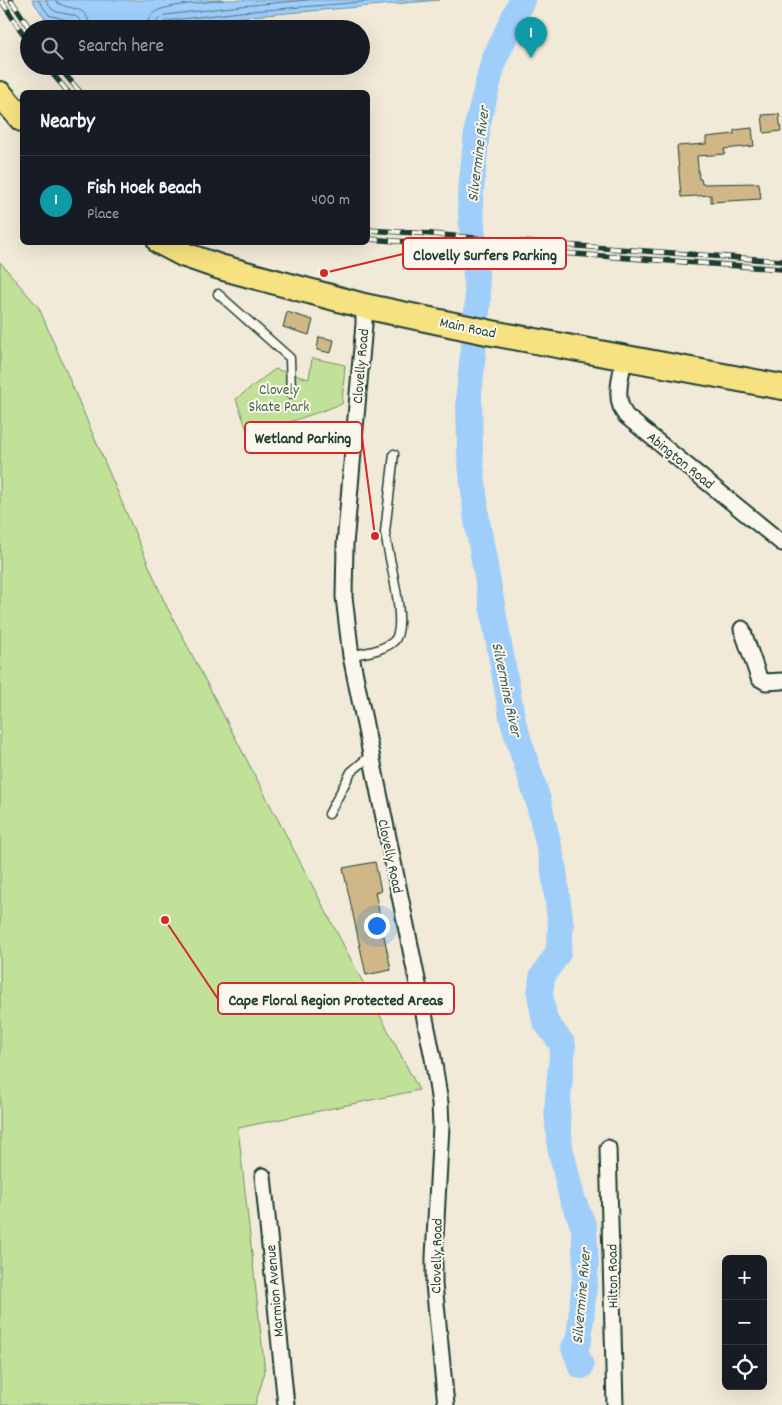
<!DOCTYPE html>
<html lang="en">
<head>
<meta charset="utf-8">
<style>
  :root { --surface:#171b24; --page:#242831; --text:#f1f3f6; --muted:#9ea1a6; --line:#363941; --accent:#db2777 }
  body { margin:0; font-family:Dekko,sans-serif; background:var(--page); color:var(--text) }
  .controls { position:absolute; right:15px; bottom:15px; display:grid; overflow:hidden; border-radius:8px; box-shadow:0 5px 20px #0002 }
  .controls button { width:45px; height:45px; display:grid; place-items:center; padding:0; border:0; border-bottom:1px solid var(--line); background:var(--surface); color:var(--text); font:25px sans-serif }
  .you { position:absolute; left:376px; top:925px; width:18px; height:18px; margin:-12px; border:4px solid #fff; border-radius:50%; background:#1a73e8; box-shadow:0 0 0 8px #1a73e833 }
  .badge { display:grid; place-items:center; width:32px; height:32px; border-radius:50%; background:var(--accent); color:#fff; font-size:16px; font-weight:700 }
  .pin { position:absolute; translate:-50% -41px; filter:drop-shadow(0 1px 2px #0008) }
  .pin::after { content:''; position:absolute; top:26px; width:18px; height:15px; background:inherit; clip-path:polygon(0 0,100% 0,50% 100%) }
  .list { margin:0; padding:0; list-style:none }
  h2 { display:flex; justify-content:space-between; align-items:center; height:65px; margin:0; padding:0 20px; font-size:21px }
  h2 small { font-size:16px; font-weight:400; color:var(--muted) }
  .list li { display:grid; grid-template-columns:32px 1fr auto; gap:15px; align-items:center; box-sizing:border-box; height:90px; padding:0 20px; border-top:1px solid var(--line) }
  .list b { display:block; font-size:19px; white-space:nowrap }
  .list p { margin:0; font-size:16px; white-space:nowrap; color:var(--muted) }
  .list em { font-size:16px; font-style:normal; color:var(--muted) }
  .icon { flex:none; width:28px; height:28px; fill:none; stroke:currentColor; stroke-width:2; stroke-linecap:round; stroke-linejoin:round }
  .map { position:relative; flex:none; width:782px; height:1405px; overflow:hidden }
  .search { position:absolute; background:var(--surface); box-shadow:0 5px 20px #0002; left:20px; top:20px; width:350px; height:55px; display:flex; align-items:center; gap:12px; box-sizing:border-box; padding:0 18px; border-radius:28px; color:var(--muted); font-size:19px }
  .panel { position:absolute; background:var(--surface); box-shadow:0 5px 20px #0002; left:20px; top:90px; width:350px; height:155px; border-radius:8px }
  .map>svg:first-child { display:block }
</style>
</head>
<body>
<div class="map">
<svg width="782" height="1405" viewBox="0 0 782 1405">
  <rect width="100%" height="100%" fill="#f2ead8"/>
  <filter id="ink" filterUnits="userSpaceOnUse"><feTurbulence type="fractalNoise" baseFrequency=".02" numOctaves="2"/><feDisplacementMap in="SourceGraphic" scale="10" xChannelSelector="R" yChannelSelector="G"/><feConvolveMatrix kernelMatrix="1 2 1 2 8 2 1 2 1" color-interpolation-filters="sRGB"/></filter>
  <g filter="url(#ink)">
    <path fill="#c1e199" stroke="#708f66" d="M 0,262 L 39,308 L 164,601 L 419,1090 L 238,1128 L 265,1372 L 255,1405 L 0,1405 Z
      M 312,358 L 345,365 L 342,404 L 249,436 L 236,399 L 275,369 L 309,379 Z"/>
    <path fill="#9fcefb" stroke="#6c94ab" d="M 32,0 L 440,0 L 241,17 L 148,29 L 80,29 L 46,20 Z"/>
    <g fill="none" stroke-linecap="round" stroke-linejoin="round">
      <path stroke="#527784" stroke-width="1" d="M 38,0 L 49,15 L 73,22 L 76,25 L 76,29
        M 46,0 C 48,3 50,8 53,10 C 65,17 81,10 83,29
        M 55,0 C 65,13 89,1 90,29
        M 147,29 C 147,22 149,16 155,12 C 164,5 211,2 224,0
        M 155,29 L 157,20 L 165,15 L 240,6 L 308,0
        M 161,29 L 162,24 L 166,21 L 240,12 L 386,0"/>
      <path stroke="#9fcefb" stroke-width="26" d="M 522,0 L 494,60 L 478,122 L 470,200 L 478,301 L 469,394 L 470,454 L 477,521 L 513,722 L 538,800 L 553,864 L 561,926 L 558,953 L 542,977 L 540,994 L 545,1021 L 563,1045 L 557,1110 L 560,1147 L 572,1198 L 584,1227 L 586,1266 L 579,1340 L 574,1347 L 581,1366"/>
    </g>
    <path fill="#d0b787" stroke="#1f3d34" d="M 779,114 L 781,131 L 764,133 L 762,115 Z
      M 752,128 L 754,146 L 724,149 L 725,154 L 697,156 L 699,179 L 701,179 L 702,184 L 759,183 L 761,199 L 711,202 L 711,195 L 681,197 L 677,146 L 706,144 L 706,137 L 734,134 L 734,130 Z
      M 287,312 L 313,320 L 309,335 L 283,327 Z
      M 319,337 L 334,340 L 331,353 L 317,350 Z
      M 375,862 L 381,891 L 375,892 L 391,970 L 366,975 L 343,868 Z"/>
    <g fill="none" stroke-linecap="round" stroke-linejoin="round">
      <defs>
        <path id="lane" d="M 218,294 L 290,358 L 291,394
          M 351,656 C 365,652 383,651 394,641 C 409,626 387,553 385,532 L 394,454
          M 329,814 L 351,772 L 371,755"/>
        <path id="street" d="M 364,306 L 364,324 L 345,545 L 344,597 L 351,656 L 433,1058 L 440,1103 L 441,1126 L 434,1257 L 434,1284 L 446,1405
          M 624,358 C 621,377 613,399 626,416 L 782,543
          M 742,629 L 759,678 L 766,682 L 782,681
          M 608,1148 L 615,1405
          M 263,1176 L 286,1405"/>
        <path id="primary" d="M 0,94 L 22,119
          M 160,242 L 185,255 L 220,267 L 364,306 L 492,333 L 782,387"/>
      </defs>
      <use href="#lane" stroke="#1f3d34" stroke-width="11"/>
      <use href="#street" stroke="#1f3d34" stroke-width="19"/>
      <use href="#primary" stroke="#1f3d34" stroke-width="28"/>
      <use href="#lane" stroke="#fbf7ec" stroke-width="8"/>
      <use href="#street" stroke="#fbf7ec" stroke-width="15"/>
      <use href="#primary" stroke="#f6e281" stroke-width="24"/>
      <defs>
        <path id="rail" d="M 1,0 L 29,43
          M 11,0 L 30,29
          M 46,66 L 68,92
          M 58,66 L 80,92
          M 368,230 L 432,234 L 496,240 L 782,261
          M 368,239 L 782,269"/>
      </defs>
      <use href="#rail" stroke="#1f3d34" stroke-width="5.5"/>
      <use href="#rail" stroke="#fbf7ec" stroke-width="4" stroke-dasharray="11" stroke-linecap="butt"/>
    </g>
  </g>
  <g text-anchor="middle" stroke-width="4" stroke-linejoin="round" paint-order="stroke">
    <g font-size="15" fill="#1f3d34" stroke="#fbf7ec">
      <text transform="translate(468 327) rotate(12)" y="5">Main Road</text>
      <text transform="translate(360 366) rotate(-85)" y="5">Clovelly Road</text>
      <text transform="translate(681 460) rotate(39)" y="5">Abington Road</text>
      <text transform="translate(391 856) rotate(78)" y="5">Clovelly Road</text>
      <text transform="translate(436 1256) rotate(-89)" y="5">Clovelly Road</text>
      <text transform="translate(612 1276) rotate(-91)" y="5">Hilton Road</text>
      <text transform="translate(274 1291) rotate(-95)" y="5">Marmion Avenue</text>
    </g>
    <g font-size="15" fill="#3f5e48" stroke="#fbf7ec">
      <text x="279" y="394">Clovely<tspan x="279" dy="17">Skate Park</tspan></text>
    </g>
    <g font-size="16" font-style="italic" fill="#395a5c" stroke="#fbf7ec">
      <text transform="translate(477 154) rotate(-83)" y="6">Silvermine River</text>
      <text transform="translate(508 689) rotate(78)" y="6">Silvermine River</text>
      <text transform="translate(580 1296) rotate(-85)" y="6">Silvermine River</text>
    </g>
  </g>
  <path fill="none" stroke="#d62828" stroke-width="2" d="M324 273L403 254M375 536L362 437M165 920L218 999"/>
  <g fill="#d62828" stroke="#fbf7ec" stroke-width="2">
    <circle cx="324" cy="273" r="5"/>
    <circle cx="375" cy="536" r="5"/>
    <circle cx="165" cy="920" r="5"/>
  </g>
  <g fill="#fbf7ec" stroke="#d62828" stroke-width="2">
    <rect x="403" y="238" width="163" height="31" rx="5"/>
    <rect x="245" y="422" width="117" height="31" rx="5"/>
    <rect x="218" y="983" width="236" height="31" rx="5"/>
  </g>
  <g font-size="16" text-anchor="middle" font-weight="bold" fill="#1f3d34">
    <text x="485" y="260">Clovelly Surfers Parking</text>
    <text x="303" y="443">Wetland Parking</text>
    <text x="336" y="1005">Cape Floral Region Protected Areas</text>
  </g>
</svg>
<div class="controls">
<button>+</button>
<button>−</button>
<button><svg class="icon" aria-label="locate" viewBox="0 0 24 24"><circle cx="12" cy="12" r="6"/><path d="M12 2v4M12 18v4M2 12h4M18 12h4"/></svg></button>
</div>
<div class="you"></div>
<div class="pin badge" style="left:531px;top:58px;background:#0f9aa8">1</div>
<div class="search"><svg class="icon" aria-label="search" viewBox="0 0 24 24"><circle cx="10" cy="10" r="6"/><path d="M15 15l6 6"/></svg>Search here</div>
<section class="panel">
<h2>Nearby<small></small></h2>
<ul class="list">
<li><span class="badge" style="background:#0f9aa8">1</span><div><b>Fish Hoek Beach</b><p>Place</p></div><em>400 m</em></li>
</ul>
</section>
</div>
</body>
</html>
